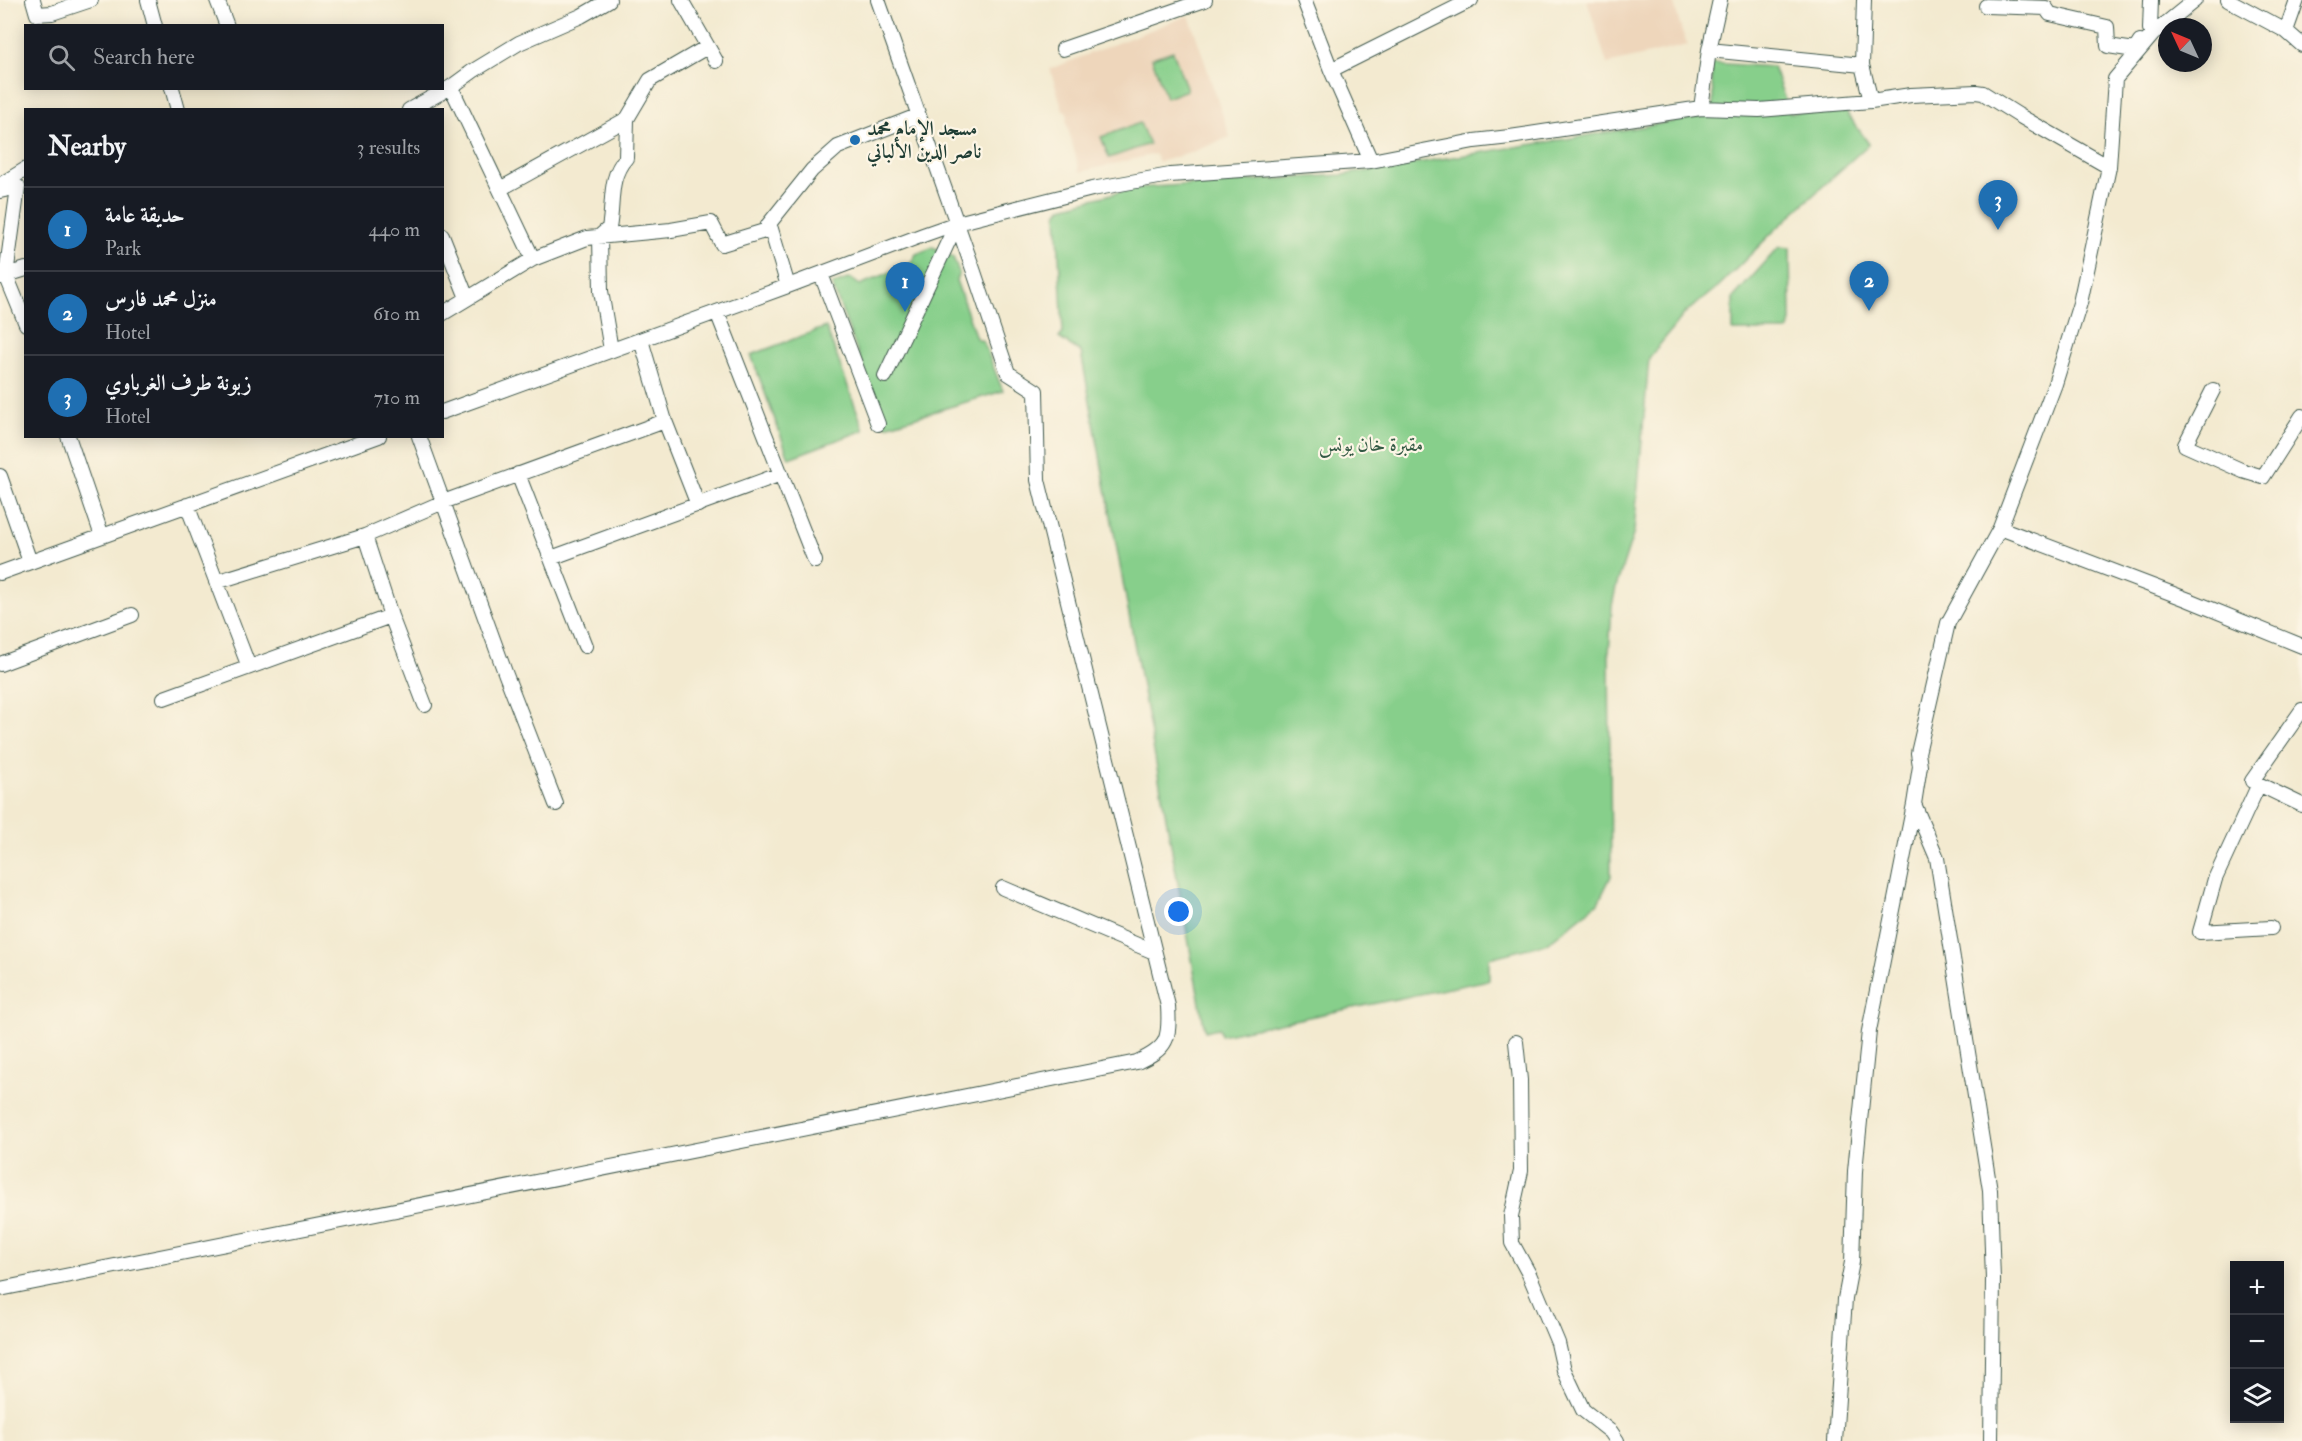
<!DOCTYPE html>
<html lang="en">
<head>
<meta charset="utf-8">
<style>
  :root { --surface:#171b24; --page:#20242c; --text:#f1f3f6; --muted:#9ea1a6; --line:#363941; --accent:#1f6fb2 }
  body { margin:0; font-family:"IM FELL Double Pica",Amiri,serif; background:var(--page); color:var(--text) }
  .controls { position:absolute; right:18px; bottom:18px; display:grid; overflow:hidden; border-radius:0px; box-shadow:0 3px 15px #0003 }
  .controls button { width:54px; height:54px; display:grid; place-items:center; padding:0; border:0; border-bottom:2px solid var(--line); background:var(--surface); color:var(--text); font:30px sans-serif }
  .compass { position:absolute; left:2158px; top:18px; width:54px; height:54px; border-radius:50%; background:var(--surface); box-shadow:0 3px 15px #0003; rotate:314deg }
  .you { position:absolute; left:1179px; top:912px; width:21px; height:21px; margin:-15px; border:4px solid #fff; border-radius:50%; background:#1a73e8; box-shadow:0 0 0 9px #1a73e833 }
  .badge { display:grid; place-items:center; width:39px; height:39px; border-radius:50%; background:var(--accent); color:#fff; font-size:20px; font-weight:700 }
  .pin { position:absolute; translate:-50% -50px; filter:drop-shadow(0 2px 3px #0008) }
  .pin::after { content:''; position:absolute; top:32px; width:21px; height:18px; background:inherit; clip-path:polygon(0 0,100% 0,50% 100%) }
  .list { margin:0; padding:0; list-style:none }
  h2 { display:flex; justify-content:space-between; align-items:center; height:78px; margin:0; padding:0 24px; font-size:26px }
  h2 small { font-size:20px; font-weight:400; color:var(--muted) }
  .list li { display:grid; grid-template-columns:39px 1fr auto; gap:18px; align-items:center; box-sizing:border-box; height:84px; padding:0 24px; border-top:2px solid var(--line) }
  .list b { display:block; font-size:22px; white-space:nowrap }
  .list p { margin:0; font-size:20px; white-space:nowrap; color:var(--muted) }
  .list em { font-size:20px; font-style:normal; color:var(--muted) }
  .icon { flex:none; width:33px; height:33px; fill:none; stroke:currentColor; stroke-width:2; stroke-linecap:round; stroke-linejoin:round }
  .map { position:relative; flex:none; width:2302px; height:1441px; overflow:hidden }
  .search { position:absolute; background:var(--surface); box-shadow:0 3px 15px #0003; left:24px; top:24px; width:420px; height:66px; display:flex; align-items:center; gap:15px; box-sizing:border-box; padding:0 21px; border-radius:0px; color:var(--muted); font-size:22px }
  .panel { position:absolute; background:var(--surface); box-shadow:0 3px 15px #0003; left:24px; top:108px; width:420px; height:330px; border-radius:0px }
  .map>svg:first-child { display:block }
</style>
</head>
<body>
<div class="map">
<svg width="2302" height="1441" viewBox="0 0 2302 1441">
  <rect width="100%" height="100%" fill="#fcf5e5"/>
  <filter id="ink" filterUnits="userSpaceOnUse"><feTurbulence type="fractalNoise" baseFrequency=".0167" numOctaves="2"/><feDisplacementMap in="SourceGraphic" scale="12" xChannelSelector="R" yChannelSelector="G"/><feConvolveMatrix kernelMatrix="1 2 1 2 8 2 1 2 1" color-interpolation-filters="sRGB"/></filter>
  <filter id="wash" filterUnits="userSpaceOnUse"><feTurbulence type="fractalNoise" baseFrequency=".008" numOctaves="4" result="noise"/><feDisplacementMap in="SourceGraphic" scale="24" xChannelSelector="R" yChannelSelector="G"/><feGaussianBlur stdDeviation="1.35" result="paint"/><feColorMatrix in="noise" values="0 0 0 0 0 0 0 0 0 0 0 0 0 0 0 0 0 1.4 0 .05"/><feComposite in="paint" operator="in"/></filter>
  <g filter="url(#wash)">
    <rect width="100%" height="100%" fill="#f3ead0"/>
    <path fill="#eed6bb" d="M 1587,0 L 1673,0 L 1682,32 L 1688,45 L 1607,64 Z
      M 1189,15 L 1230,137 L 1195,151 L 1159,162 L 1155,154 L 1080,172 L 1066,121 L 1068,117 L 1066,111 L 1063,110 L 1050,69 Z"/>
    <path fill="#87cf8b" stroke="#538660" stroke-width="1.5" d="M 1173,51 L 1187,90 L 1166,98 L 1152,58 Z
      M 1711,63 L 1773,67 L 1790,113 L 1844,109 L 1869,144 L 1773,232 L 1719,286 L 1685,313 L 1649,358 L 1634,532 L 1616,587 L 1612,606 L 1609,654 L 1611,876 L 1598,903 L 1548,943 L 1489,958 L 1489,980 L 1221,1035 L 1219,1028 L 1205,1031 L 1081,352 L 1059,338 L 1063,333 L 1057,214 L 1062,207 L 1135,188 L 1342,175 L 1714,115 Z
      M 1140,123 L 1149,144 L 1109,158 L 1101,137 Z
      M 933,247 L 953,257 L 959,273 L 956,280 L 976,338 L 983,341 L 1003,391 L 886,426 L 832,285 L 850,278 L 860,285 L 910,264 L 916,254 Z
      M 1779,247 L 1790,248 L 1791,322 L 1787,331 L 1733,331 L 1733,298 Z
      M 826,327 L 864,430 L 789,458 L 751,355 Z"/>
  </g>
  <g filter="url(#ink)">
    <g fill="none" stroke-linecap="round" stroke-linejoin="round">
      <defs>
        <path id="minor" d="M 33,0 L 37,14 L 52,13 L 91,0
          M 148,0 L 155,26
          M 217,0 L 227,26
          M 681,0 L 716,61
          M 1304,0 L 1331,70 L 1371,161
          M 1864,0 L 1862,65 L 1871,101
          M 2151,0 L 2150,29 L 2153,34
          M 2228,0 L 2286,31 L 2302,45
          M 1986,6 L 2046,8 L 2050,14 L 2107,27 L 2108,46 L 2135,50 L 2140,42
          M 2286,31 L 2297,0
          M 1063,49 L 1205,0
          M 1709,50 L 1862,65
          M 1331,70 L 1471,0
          M 451,87 L 533,259
          M 172,88 L 178,110
          M 1701,108 L 1709,50 L 1720,0
          M 409,110 L 451,87 L 473,71 L 519,43 L 581,16 L 609,0
          M 0,185 L 26,169
          M 500,189 L 627,119
          M 0,191 L 18,187 L 6,275 L 26,324
          M 771,229 L 788,286
          M 442,235 L 467,298
          M 821,274 L 878,424
          M 0,277 L 26,269
          M 717,312 L 815,561
          M 442,314 L 533,259 L 587,238 L 671,230 L 711,223 L 722,244 L 771,229 L 768,225 L 812,170 L 838,147 L 917,116
          M 641,340 L 665,421 L 698,505
          M 611,350 L 601,291 L 600,236 L 609,228 C 614,202 608,178 626,158 L 627,119 L 650,80 L 707,47
          M 885,376 L 957,223
          M 2213,390 L 2185,445 L 2243,471 L 2263,477 L 2302,416
          M 442,412 L 788,286 L 923,235 L 957,223 L 1092,189 L 1170,175 L 1371,161 L 1474,141 L 1510,137 L 1701,108 L 1759,110 L 1871,101 L 1911,95 L 1976,92 L 1983,93 L 2018,115 L 2109,167
          M 68,436 L 102,536
          M 419,436 L 506,675 L 556,804
          M 518,474 L 585,646
          M 0,476 L 30,562
          M 187,505 L 249,667
          M 2000,528 L 2189,600 L 2302,646
          M 365,536 L 391,616 L 425,705
          M 551,558 L 781,474
          M 0,573 L 379,436
          M 216,582 L 365,536 L 443,502 L 665,421
          M 0,664 L 132,615
          M 164,698 L 391,616
          M 2302,710 L 2252,781 L 2302,805
          M 2259,784 L 2215,879 L 2200,932 L 2271,928
          M 1914,804 L 1937,858 L 1990,1190 L 1993,1280 L 1991,1441
          M 1003,888 L 1154,952
          M 1516,1042 L 1520,1080 L 1521,1171 L 1511,1216 L 1512,1243 L 1529,1274 L 1558,1343 L 1564,1370 L 1583,1410 L 1611,1432 L 1617,1441
          M 0,1289 L 1137,1062 C 1168,1048 1170,1039 1168,1006 L 1038,480 L 1036,391 L 1008,373 L 973,269 L 878,0
          M 1835,1441 L 1845,1299 L 1852,1262 L 1855,1171 L 1869,1031 L 1914,804 L 1920,766 L 1918,753 L 1948,623 L 2000,528 L 2055,384 L 2080,303 L 2109,167 L 2115,79 L 2153,34 L 2195,0"/>
      </defs>
      <use href="#minor" stroke="#3f574b" stroke-width="16"/>
      <use href="#minor" stroke="#fff" stroke-width="14"/>
    </g>
  </g>
  <circle fill="#1f6fb2" stroke="#fcf5e5" stroke-width="2" cx="855" cy="140" r="6"/>
  <g text-anchor="middle" stroke-width="4.5" stroke-linejoin="round" paint-order="stroke">
    <g font-size="20" font-weight="bold" fill="#1f3d34" stroke="#fcf5e5" text-anchor="start">
      <text x="867" y="135">مسجد الإمام محمد<tspan x="867" dy="23">ناصر الدين الألباني</tspan></text>
    </g>
    <g font-size="20" fill="#345a45" stroke="#fcf5e5">
      <text x="1371" y="451">مقبرة خان يونس</text>
    </g>
  </g>
</svg>
<div class="controls">
<button>+</button>
<button>−</button>
<button><svg class="icon" aria-label="layers" viewBox="0 0 24 24"><path d="M12 4l9 5-9 5-9-5zM3 14l9 5 9-5"/></svg></button>
</div>
<svg class="compass" viewBox="-18 -18 36 36"><path d="M0-13l5 13h-10z" fill="#e53935"/><path d="M0 13l5-13h-10z" fill="#9ea1a6"/></svg>
<div class="you"></div>
<div class="pin badge" style="left:905px;top:312px">1</div>
<div class="pin badge" style="left:1869px;top:311px">2</div>
<div class="pin badge" style="left:1998px;top:230px">3</div>
<div class="search"><svg class="icon" aria-label="search" viewBox="0 0 24 24"><circle cx="10" cy="10" r="6"/><path d="M15 15l6 6"/></svg>Search here</div>
<section class="panel">
<h2>Nearby<small>3 results</small></h2>
<ul class="list">
<li><span class="badge">1</span><div><b>حديقة عامة</b><p>Park</p></div><em>440 m</em></li>
<li><span class="badge">2</span><div><b>منزل محمد فارس</b><p>Hotel</p></div><em>610 m</em></li>
<li><span class="badge">3</span><div><b>زبونة طرف الغرباوي</b><p>Hotel</p></div><em>710 m</em></li>
</ul>
</section>
</div>
</body>
</html>
